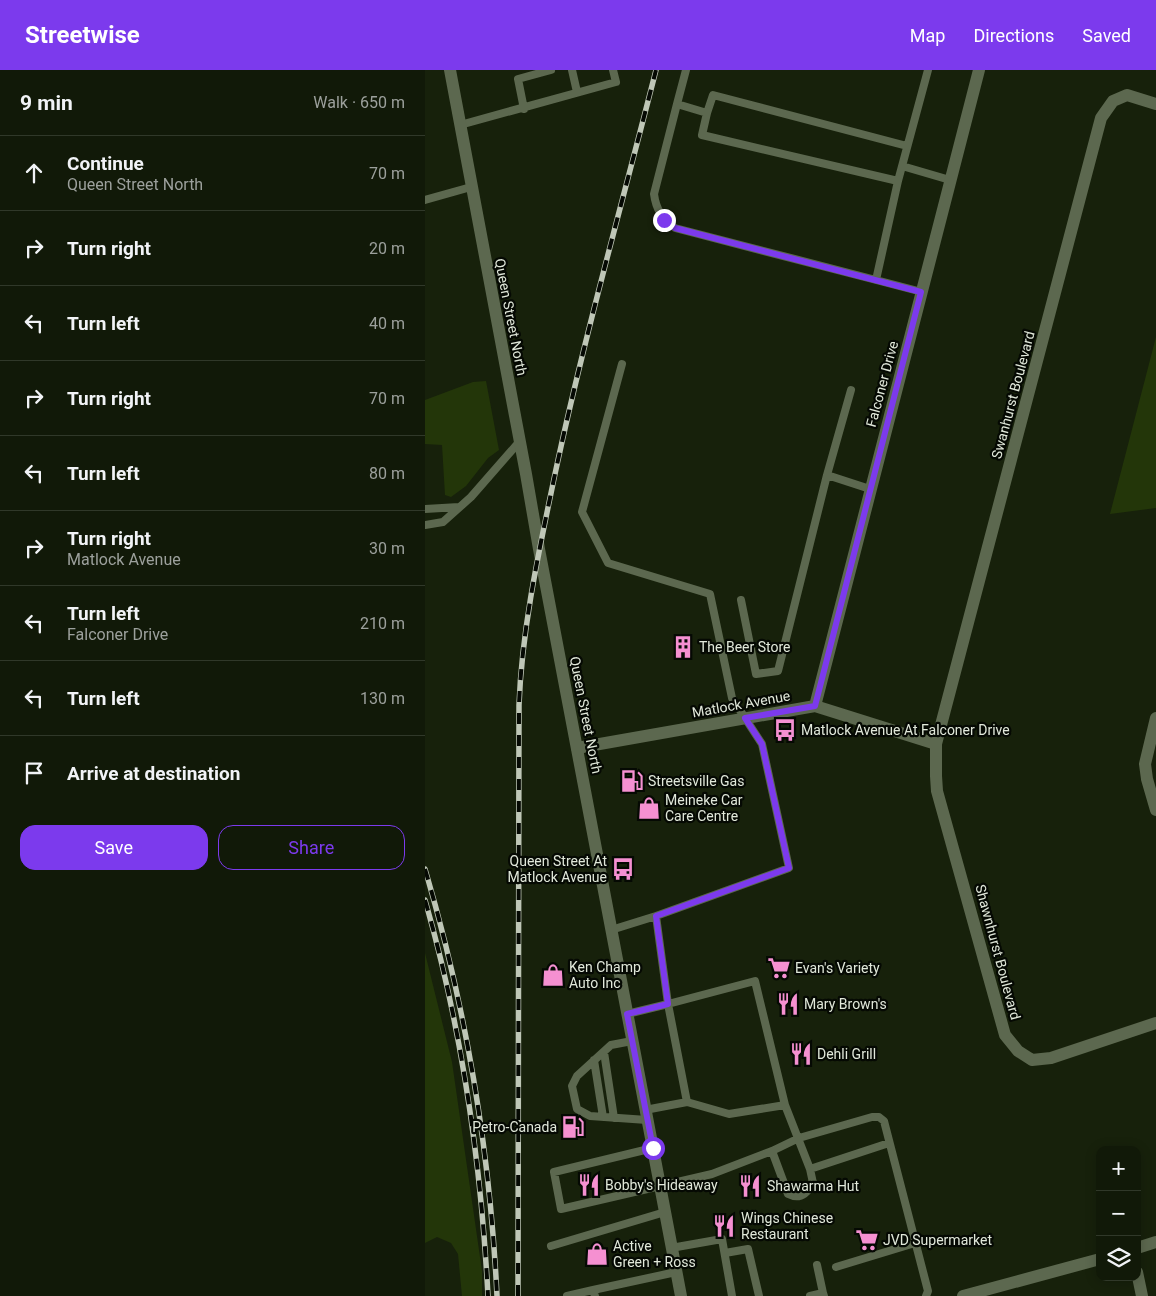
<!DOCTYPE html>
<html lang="en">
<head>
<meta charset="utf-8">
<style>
  :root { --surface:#111908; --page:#1a2212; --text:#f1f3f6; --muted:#9ca09c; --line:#303829; --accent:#7c3aed }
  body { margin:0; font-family:Roboto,sans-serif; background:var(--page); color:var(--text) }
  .controls { position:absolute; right:15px; bottom:15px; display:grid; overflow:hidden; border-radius:10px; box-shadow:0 2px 12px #0003 }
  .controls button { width:45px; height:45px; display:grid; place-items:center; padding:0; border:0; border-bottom:1px solid var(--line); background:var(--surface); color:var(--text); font:25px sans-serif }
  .stop { position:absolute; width:15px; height:15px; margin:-11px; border:4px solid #7c3aed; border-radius:50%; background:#fff }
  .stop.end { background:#7c3aed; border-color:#fff; box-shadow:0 1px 5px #0008 }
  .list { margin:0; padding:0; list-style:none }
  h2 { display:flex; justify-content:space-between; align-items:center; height:65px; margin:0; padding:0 20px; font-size:21px }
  h2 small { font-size:16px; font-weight:400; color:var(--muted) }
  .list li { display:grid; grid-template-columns:32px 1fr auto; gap:15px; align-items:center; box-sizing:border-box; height:75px; padding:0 20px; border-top:1px solid var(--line) }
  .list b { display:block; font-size:19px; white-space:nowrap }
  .list p { margin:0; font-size:16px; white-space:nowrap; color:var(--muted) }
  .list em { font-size:16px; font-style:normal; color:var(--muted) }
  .actions { display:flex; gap:10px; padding:15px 20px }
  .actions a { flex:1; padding:11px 0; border:1px solid var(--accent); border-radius:15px; text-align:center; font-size:18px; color:var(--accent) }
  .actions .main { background:var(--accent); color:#fff }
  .icon { flex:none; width:28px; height:28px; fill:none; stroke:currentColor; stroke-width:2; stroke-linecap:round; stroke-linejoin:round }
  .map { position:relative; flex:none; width:731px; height:1226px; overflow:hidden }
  header { display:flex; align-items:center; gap:30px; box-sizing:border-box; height:70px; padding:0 25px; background:var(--accent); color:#fff }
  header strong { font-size:24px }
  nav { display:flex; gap:28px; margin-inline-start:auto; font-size:18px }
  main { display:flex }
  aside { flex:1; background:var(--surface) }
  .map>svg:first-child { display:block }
</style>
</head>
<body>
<header>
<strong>Streetwise</strong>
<nav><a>Map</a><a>Directions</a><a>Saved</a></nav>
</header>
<main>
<aside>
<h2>9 min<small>Walk · 650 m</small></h2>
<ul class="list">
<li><svg class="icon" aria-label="ahead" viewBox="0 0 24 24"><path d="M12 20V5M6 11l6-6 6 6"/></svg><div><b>Continue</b><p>Queen Street North</p></div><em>70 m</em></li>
<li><svg class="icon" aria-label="right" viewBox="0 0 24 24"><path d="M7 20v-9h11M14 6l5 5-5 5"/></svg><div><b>Turn right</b></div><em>20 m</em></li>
<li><svg class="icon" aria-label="left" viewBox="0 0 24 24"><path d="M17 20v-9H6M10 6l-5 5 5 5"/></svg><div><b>Turn left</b></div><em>40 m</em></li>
<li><svg class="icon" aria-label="right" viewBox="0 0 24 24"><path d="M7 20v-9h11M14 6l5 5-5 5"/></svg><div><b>Turn right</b></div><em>70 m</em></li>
<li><svg class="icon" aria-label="left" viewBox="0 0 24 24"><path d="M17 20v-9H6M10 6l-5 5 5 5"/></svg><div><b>Turn left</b></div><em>80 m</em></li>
<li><svg class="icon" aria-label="right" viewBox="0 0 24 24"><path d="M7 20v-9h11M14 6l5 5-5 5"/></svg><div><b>Turn right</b><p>Matlock Avenue</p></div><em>30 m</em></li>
<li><svg class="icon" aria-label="left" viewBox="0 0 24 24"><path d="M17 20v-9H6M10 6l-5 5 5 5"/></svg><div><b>Turn left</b><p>Falconer Drive</p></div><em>210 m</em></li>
<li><svg class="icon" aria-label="left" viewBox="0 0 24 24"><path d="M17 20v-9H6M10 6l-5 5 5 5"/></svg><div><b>Turn left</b></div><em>130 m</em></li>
<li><svg class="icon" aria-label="arrive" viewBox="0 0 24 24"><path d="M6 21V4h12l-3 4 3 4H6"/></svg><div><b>Arrive at destination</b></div></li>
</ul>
<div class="actions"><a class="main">Save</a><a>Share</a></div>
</aside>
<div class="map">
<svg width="731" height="1226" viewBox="0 0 731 1226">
  <rect width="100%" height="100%" fill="#17210b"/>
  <path fill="#233609" d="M 731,267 L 731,438 L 685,444 Z
    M 61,311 L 74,380 L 63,388 L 41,416 L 26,427 L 20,425 L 17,375 L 0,374 L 0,330 L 48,312 Z
    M 0,883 L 27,992 L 57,1201 L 57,1226 L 37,1226 L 33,1184 L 26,1173 L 12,1167 L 0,1173 Z"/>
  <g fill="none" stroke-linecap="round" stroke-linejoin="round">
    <path stroke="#5c684f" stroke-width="8" d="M 147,0 L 152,22
      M 252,34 L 261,0
      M 99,39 L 93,9 L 126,0
      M 282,43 L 277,65 L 473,111
      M 35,55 L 191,12 L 188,0
      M 477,96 L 525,110
      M 0,130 L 46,117
      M 451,210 L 250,158 C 237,149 231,139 229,124 L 252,34 L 282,43 L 288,25 L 482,76
      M 497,222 L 451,210 L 473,111 L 503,0
      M 197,294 L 157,442 L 183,493 L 285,524 L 307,628 L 337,674 L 364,798 L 231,846
      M 426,320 L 402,405 L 445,419
      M 0,439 L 34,437
      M 0,455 L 18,452 L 46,427 L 95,371
      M 316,530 L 331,604 L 353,601 L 402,405
      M 186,860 L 231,846 L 243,934 L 330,911 L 360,1035 L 385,1099 L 464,1073
      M 202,944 L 243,934 L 262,1032 L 220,1040
      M 207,971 L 186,975 L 152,1006 L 147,1016 L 152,1039 L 165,1046 L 222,1050
      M 179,982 L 189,1048
      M 169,990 L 178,1047
      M 262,1032 L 304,1044 L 360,1035
      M 228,1078 L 129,1102 L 136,1139 L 287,1104 L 347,1081 L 374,1068 L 447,1047 L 454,1047 L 459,1051 L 503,1221 L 501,1226
      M 347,1081 L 363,1124 C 375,1130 382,1124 388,1113 L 385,1099
      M 126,1176 L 240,1142
      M 246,1178 L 297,1169 L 307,1226
      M 300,1183 L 323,1179 L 334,1226
      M 392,1195 L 398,1223
      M 411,1197 L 490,1173
      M 142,1226 L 168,1220
      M 170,1226 L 168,1220 L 251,1202
      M 385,1226 L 398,1223 L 399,1226"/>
    <path stroke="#5c684f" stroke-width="12" d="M 731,34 L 702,25 L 688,31 L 676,48 L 511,674 L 511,706 L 512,721 L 580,965 L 593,981 L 607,990 L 626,988 L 731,953
      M 390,636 L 554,0
      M 731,648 L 720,694 L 722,709 L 731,740
      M 152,678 L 390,636 L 511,674
      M 712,1202 L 717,1226"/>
    <path stroke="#5c684f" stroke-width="12" d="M 25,0 L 101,404 L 114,479 L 256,1226
      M 712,1178 L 731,1172
      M 538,1226 L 675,1189"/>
    <defs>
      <path id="rail" d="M 0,799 C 41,938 65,1081 72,1226
        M 0,830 C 37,959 56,1092 63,1226
        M 93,1226 L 94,635 C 97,557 114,481 130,404 C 159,268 197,134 231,0"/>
    </defs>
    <use href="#rail" stroke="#bfc7b7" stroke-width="5.5"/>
    <use href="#rail" stroke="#050903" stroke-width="4" stroke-dasharray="11" stroke-linecap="butt"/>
  </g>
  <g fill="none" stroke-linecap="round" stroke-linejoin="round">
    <path stroke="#7c3aed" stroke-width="6" d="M 228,1078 L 202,944 L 243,934 L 231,846 L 364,798 L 337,674 L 320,648 L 390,636 L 496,222 L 250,158 L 239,150"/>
  </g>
  <defs>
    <symbol id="building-bare" viewBox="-9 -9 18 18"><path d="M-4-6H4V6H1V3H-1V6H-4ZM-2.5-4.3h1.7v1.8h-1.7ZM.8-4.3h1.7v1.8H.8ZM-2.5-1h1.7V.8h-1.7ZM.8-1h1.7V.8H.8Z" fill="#f590d1" stroke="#050903" stroke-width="2.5" paint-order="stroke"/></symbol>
    <symbol id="bus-bare" viewBox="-9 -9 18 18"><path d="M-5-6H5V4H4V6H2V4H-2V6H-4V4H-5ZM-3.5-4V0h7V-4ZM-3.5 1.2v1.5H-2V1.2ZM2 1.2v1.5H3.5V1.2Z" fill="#f590d1" stroke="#050903" stroke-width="2.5" paint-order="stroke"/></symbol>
    <symbol id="fuel-bare" viewBox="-9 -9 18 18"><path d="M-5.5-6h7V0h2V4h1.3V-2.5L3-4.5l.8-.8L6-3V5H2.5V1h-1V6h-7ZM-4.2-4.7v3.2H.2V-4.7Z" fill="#f590d1" stroke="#050903" stroke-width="2.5" paint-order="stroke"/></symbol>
    <symbol id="shop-bare" viewBox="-9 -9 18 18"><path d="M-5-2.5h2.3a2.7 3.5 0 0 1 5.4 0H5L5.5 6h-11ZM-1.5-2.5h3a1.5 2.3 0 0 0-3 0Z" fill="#f590d1" stroke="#050903" stroke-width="2.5" paint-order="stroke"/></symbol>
    <symbol id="supermarket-bare" viewBox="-9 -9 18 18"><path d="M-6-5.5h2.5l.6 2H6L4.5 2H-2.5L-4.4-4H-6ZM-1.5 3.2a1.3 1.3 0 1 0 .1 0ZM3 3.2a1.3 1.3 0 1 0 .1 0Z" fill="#f590d1" stroke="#050903" stroke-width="2.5" paint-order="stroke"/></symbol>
    <symbol id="restaurant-bare" viewBox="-9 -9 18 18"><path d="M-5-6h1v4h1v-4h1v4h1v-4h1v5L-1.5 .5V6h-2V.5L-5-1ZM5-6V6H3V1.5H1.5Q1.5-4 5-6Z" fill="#f590d1" stroke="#050903" stroke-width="2.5" paint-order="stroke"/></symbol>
  </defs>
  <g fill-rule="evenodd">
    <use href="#building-bare" x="242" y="561" width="32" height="32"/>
    <use href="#bus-bare" x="344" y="644" width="32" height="32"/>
    <use href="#fuel-bare" x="191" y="695" width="32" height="32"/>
    <use href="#shop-bare" x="208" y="722" width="32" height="32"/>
    <use href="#bus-bare" x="182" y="783" width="32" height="32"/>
    <use href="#supermarket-bare" x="338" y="882" width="32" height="32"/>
    <use href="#shop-bare" x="112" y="889" width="32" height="32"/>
    <use href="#restaurant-bare" x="347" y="918" width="32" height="32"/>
    <use href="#restaurant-bare" x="360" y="968" width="32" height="32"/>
    <use href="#fuel-bare" x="132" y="1041" width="32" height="32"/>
    <use href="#restaurant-bare" x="148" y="1099" width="32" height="32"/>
    <use href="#restaurant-bare" x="309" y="1100" width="32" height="32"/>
    <use href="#restaurant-bare" x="283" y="1140" width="32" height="32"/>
    <use href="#supermarket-bare" x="426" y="1154" width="32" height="32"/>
    <use href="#shop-bare" x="156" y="1168" width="32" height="32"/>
  </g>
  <g text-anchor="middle" stroke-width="4.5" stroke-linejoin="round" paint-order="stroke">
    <g font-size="14" fill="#e1e8da" stroke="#050903">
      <text transform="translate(86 247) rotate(79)" y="5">Queen Street North</text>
      <text transform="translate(457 314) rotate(-75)" y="5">Falconer Drive</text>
      <text transform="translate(588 325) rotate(-75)" y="5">Swanhurst Boulevard</text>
      <text transform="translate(316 634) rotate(-10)" y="5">Matlock Avenue</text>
      <text transform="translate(161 645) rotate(79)" y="5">Queen Street North</text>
      <text transform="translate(573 882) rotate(75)" y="5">Shawnhurst Boulevard</text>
    </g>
    <g font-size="14" fill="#e1e8da" stroke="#050903" text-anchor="start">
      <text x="274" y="582">The Beer Store</text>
      <text x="376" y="665">Matlock Avenue At Falconer Drive</text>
      <text x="223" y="716">Streetsville Gas</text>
      <text x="240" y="735">Meineke Car<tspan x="240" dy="16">Care Centre</tspan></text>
      <text x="182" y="796" text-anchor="end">Queen Street At<tspan x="182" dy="16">Matlock Avenue</tspan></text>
      <text x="144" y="902">Ken Champ<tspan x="144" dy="16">Auto Inc</tspan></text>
      <text x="370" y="903">Evan's Variety</text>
      <text x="379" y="939">Mary Brown's</text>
      <text x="392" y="989">Dehli Grill</text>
      <text x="132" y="1062" text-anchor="end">Petro-Canada</text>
      <text x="180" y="1120">Bobby's Hideaway</text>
      <text x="342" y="1121">Shawarma Hut</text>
      <text x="316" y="1153">Wings Chinese<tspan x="316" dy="16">Restaurant</tspan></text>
      <text x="458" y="1175">JVD Supermarket</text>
      <text x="188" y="1181">Active<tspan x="188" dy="16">Green + Ross</tspan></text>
    </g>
  </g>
</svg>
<div class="controls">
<button>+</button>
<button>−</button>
<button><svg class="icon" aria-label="layers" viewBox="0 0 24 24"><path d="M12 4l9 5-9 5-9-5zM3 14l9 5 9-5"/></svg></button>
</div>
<div class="stop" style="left:228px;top:1078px"></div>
<div class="stop end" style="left:239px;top:150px"></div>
</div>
</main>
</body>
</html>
